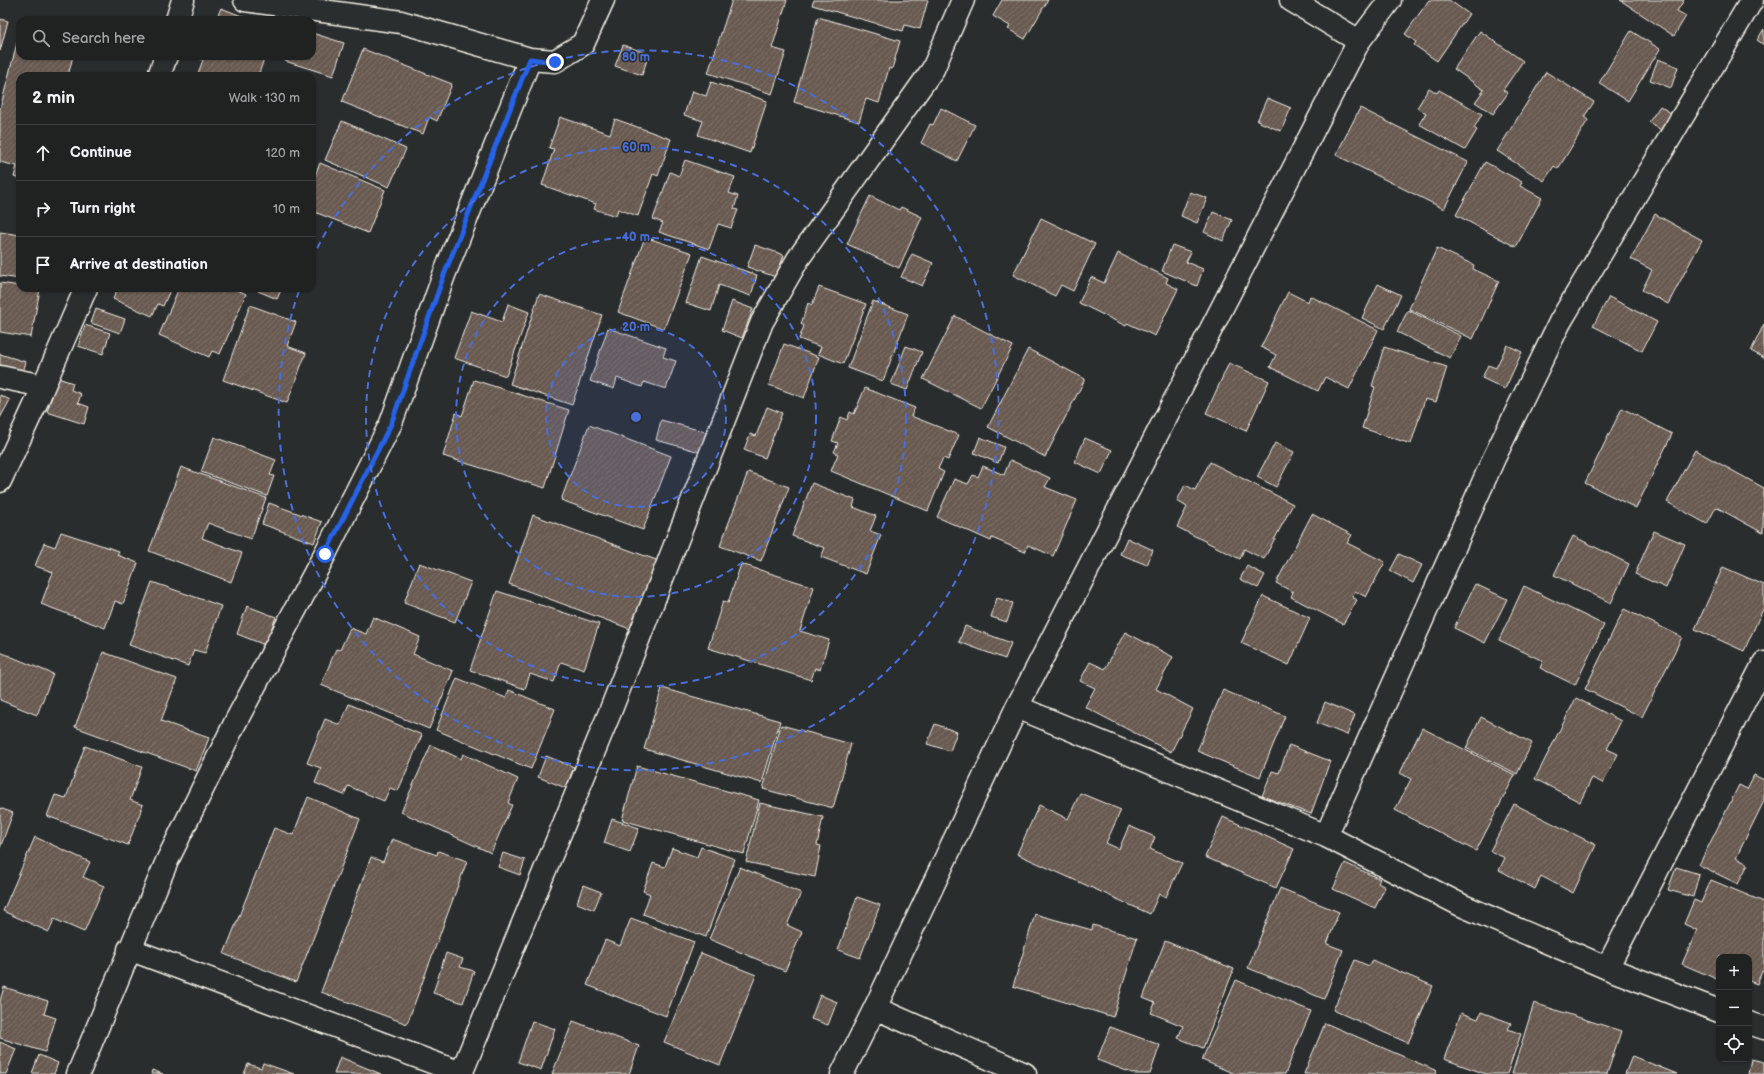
<!DOCTYPE html>
<html lang="en">
<head>
<meta charset="utf-8">
<style>
  :root { --surface:#202222; --page:#282a2a; --text:#f1f3f6; --muted:#a2a4a5; --line:#3d3f40 }
  body { margin:0; font-family:"Balsamiq Sans",sans-serif; background:var(--page); color:var(--text) }
  .controls { position:absolute; right:12px; bottom:12px; display:grid; overflow:hidden; border-radius:8px; box-shadow:0 1px 3px #0004 }
  .controls button { width:36px; height:36px; display:grid; place-items:center; padding:0; border:0; border-bottom:1px solid var(--line); background:var(--surface); color:var(--text); font:20px sans-serif }
  .stop { position:absolute; width:12px; height:12px; margin:-9px; border:3px solid #2563eb; border-radius:50%; background:#fff }
  .stop.end { background:#2563eb; border-color:#fff; box-shadow:0 1px 4px #0008 }
  .list { margin:0; padding:0; list-style:none }
  h2 { display:flex; justify-content:space-between; align-items:center; height:52px; margin:0; padding:0 16px; font-size:17px }
  h2 small { font-size:13px; font-weight:400; color:var(--muted) }
  .list li { display:grid; grid-template-columns:26px 1fr auto; gap:12px; align-items:center; box-sizing:border-box; height:56px; padding:0 16px; border-top:1px solid var(--line) }
  .list b { display:block; font-size:15px; white-space:nowrap }
  .list em { font-size:13px; font-style:normal; color:var(--muted) }
  .icon { flex:none; width:22px; height:22px; fill:none; stroke:currentColor; stroke-width:2; stroke-linecap:round; stroke-linejoin:round }
  .map { position:relative; flex:none; width:1764px; height:1074px; overflow:hidden }
  .search { position:absolute; background:var(--surface); box-shadow:0 1px 3px #0004; left:16px; top:16px; width:300px; height:44px; display:flex; align-items:center; gap:10px; box-sizing:border-box; padding:0 14px; border-radius:12px; color:var(--muted); font-size:15px }
  .panel { position:absolute; background:var(--surface); box-shadow:0 1px 3px #0004; left:16px; top:72px; width:300px; height:220px; border-radius:12px }
  .map>svg:first-child { display:block }
</style>
</head>
<body>
<div class="map">
<svg width="1764" height="1074" viewBox="0 0 1764 1074">
  <defs>
    <pattern id="building-hatch" width="6" height="6" patternUnits="userSpaceOnUse"><rect width="6" height="6" fill="#695a51"/><path d="M-1 1l2-2M0 6l6-6M5 7l2-2" fill="none" stroke="#7f726a"/></pattern>
  </defs>
  <rect width="100%" height="100%" fill="#2a2d2e"/>
  <filter id="ink" filterUnits="userSpaceOnUse"><feTurbulence type="fractalNoise" baseFrequency=".025" numOctaves="2"/><feDisplacementMap in="SourceGraphic" scale="8" xChannelSelector="R" yChannelSelector="G"/><feConvolveMatrix kernelMatrix="1 2 1 2 8 2 1 2 1" color-interpolation-filters="sRGB"/></filter>
  <g filter="url(#ink)">
    <path fill="url(#building-hatch)" stroke="#f4f1e8" d="M 732,0 L 787,0 L 772,48 L 786,52 L 772,94 L 708,73 Z
      M 814,0 L 928,0 L 920,29 L 905,25 L 903,31 L 812,5 Z
      M 1002,0 L 1048,0 L 1025,39 L 1008,29 L 1010,26 L 993,16 Z
      M 1429,0 L 1449,0 L 1469,14 L 1437,61 L 1414,45 L 1416,42 L 1405,34 Z
      M 1620,0 L 1684,0 L 1677,11 L 1686,16 L 1674,36 Z
      M 221,8 L 252,20 L 216,20 Z
      M 818,17 L 900,41 L 892,69 L 889,68 L 879,103 L 866,99 L 859,122 L 794,102 Z
      M 0,19 L 8,21 L 0,51 Z
      M 1764,29 L 1764,45 L 1757,40 Z
      M 1480,31 L 1523,61 L 1503,90 L 1508,93 L 1493,114 L 1475,102 L 1484,90 L 1454,69 Z
      M 1631,31 L 1660,49 L 1628,101 L 1599,83 Z
      M 312,33 L 344,43 L 333,76 L 285,61 L 286,56 L 312,56 Z
      M 18,39 L 20,39 L 20,56 L 73,56 L 68,76 L 20,76 L 20,179 L 14,177 L 17,166 L 0,162 L 0,109 Z
      M 623,45 L 649,54 L 642,75 L 615,66 Z
      M 363,49 L 452,84 L 437,121 L 429,117 L 423,134 L 342,102 Z
      M 199,56 L 265,56 L 258,76 L 197,76 L 203,60 L 198,58 Z
      M 1658,59 L 1678,67 L 1671,88 L 1650,80 Z
      M 1546,72 L 1594,102 L 1584,117 L 1588,120 L 1558,169 L 1554,166 L 1544,181 L 1497,151 Z
      M 711,82 L 767,101 L 750,153 L 698,135 L 703,121 L 684,115 L 692,91 L 706,96 Z
      M 1429,88 L 1437,93 L 1439,90 L 1482,114 L 1474,128 L 1477,130 L 1465,150 L 1419,124 L 1426,113 L 1417,108 Z
      M 1267,98 L 1291,108 L 1281,131 L 1257,121 Z
      M 1660,106 L 1675,116 L 1664,132 L 1649,122 Z
      M 941,108 L 975,125 L 957,161 L 921,143 L 930,124 L 933,125 Z
      M 1360,108 L 1468,162 L 1444,209 L 1336,155 Z
      M 560,117 L 610,134 L 615,119 L 671,139 L 658,176 L 653,174 L 638,216 L 618,209 L 616,216 L 594,209 L 596,204 L 542,185 L 554,149 L 549,148 Z
      M 342,121 L 406,149 L 389,187 L 325,160 Z
      M 685,160 L 735,177 L 729,193 L 738,196 L 734,209 L 738,210 L 731,228 L 718,224 L 709,249 L 659,232 L 663,223 L 653,219 L 670,172 L 679,176 Z
      M 1485,162 L 1522,182 L 1520,186 L 1542,198 L 1516,247 L 1456,215 Z
      M 320,163 L 385,190 L 368,233 L 312,211 L 312,183 Z
      M 1190,192 L 1207,198 L 1197,223 L 1181,216 Z
      M 870,196 L 899,210 L 901,207 L 922,217 L 899,268 L 847,244 Z
      M 1213,212 L 1232,220 L 1223,241 L 1204,232 Z
      M 1655,214 L 1702,240 L 1668,304 L 1642,290 L 1652,270 L 1631,259 Z
      M 1041,218 L 1095,244 L 1073,291 L 1061,285 L 1055,296 L 1013,275 Z
      M 0,232 L 20,235 L 20,279 L 0,276 Z
      M 645,237 L 692,253 L 664,329 L 618,312 Z
      M 755,245 L 784,255 L 776,277 L 747,267 Z
      M 1172,245 L 1191,252 L 1186,262 L 1203,269 L 1197,286 L 1162,271 Z
      M 1437,248 L 1474,265 L 1473,269 L 1499,281 L 1473,339 L 1409,309 Z
      M 1118,253 L 1168,278 L 1166,283 L 1178,289 L 1155,336 L 1127,323 L 1126,326 L 1079,303 L 1091,277 L 1104,283 Z
      M 912,254 L 933,263 L 922,286 L 901,277 Z
      M 702,256 L 757,275 L 751,296 L 719,285 L 711,311 L 686,303 Z
      M 0,283 L 20,286 L 20,288 L 40,289 L 31,337 L 0,332 Z
      M 1378,284 L 1401,295 L 1384,329 L 1362,318 Z
      M 819,287 L 866,304 L 843,364 L 818,354 L 821,347 L 799,339 L 804,326 L 801,324 L 808,303 L 812,305 Z
      M 113,288 L 171,288 L 163,306 L 158,304 L 152,316 L 113,299 L 117,290 Z
      M 179,288 L 233,288 L 246,294 L 220,354 L 212,351 L 209,357 L 159,335 Z
      M 259,288 L 282,288 L 277,299 L 258,291 Z
      M 1288,292 L 1308,302 L 1310,296 L 1378,330 L 1349,389 L 1325,377 L 1318,391 L 1270,367 L 1276,355 L 1261,347 Z
      M 539,294 L 602,315 L 572,405 L 510,384 Z
      M 1609,297 L 1657,322 L 1642,351 L 1593,326 Z
      M 732,301 L 753,309 L 742,338 L 722,330 Z
      M 873,301 L 908,314 L 883,381 L 848,368 Z
      M 508,304 L 529,312 L 506,376 L 454,358 L 471,311 L 502,322 Z
      M 250,305 L 296,322 L 287,346 L 306,353 L 287,403 L 223,380 Z
      M 96,309 L 125,319 L 120,333 L 91,323 Z
      M 1408,310 L 1461,336 L 1450,358 L 1397,332 Z
      M 955,316 L 1013,346 L 981,408 L 923,379 Z
      M 1764,324 L 1764,358 L 1751,351 Z
      M 85,325 L 110,333 L 103,354 L 78,346 Z
      M 608,328 L 666,348 L 663,357 L 676,361 L 666,389 L 644,382 L 642,387 L 617,378 L 614,389 L 590,381 Z
      M 784,344 L 819,357 L 804,398 L 769,385 Z
      M 1507,345 L 1522,352 L 1505,389 L 1482,378 L 1488,365 L 1496,368 Z
      M 906,346 L 922,352 L 907,390 L 891,384 Z
      M 1384,347 L 1447,367 L 1436,402 L 1425,399 L 1411,444 L 1362,428 L 1375,387 L 1372,386 Z
      M 1028,349 L 1085,379 L 1045,457 L 988,427 Z
      M 0,354 L 26,362 L 23,372 L 0,365 Z
      M 1229,363 L 1269,381 L 1246,431 L 1206,413 Z
      M 58,378 L 73,383 L 71,390 L 81,394 L 78,403 L 89,407 L 84,424 L 47,412 Z
      M 474,380 L 569,410 L 545,488 L 443,456 L 456,413 L 462,416 Z
      M 865,388 L 915,408 L 911,416 L 959,435 L 948,460 L 943,458 L 938,469 L 944,472 L 928,511 L 831,471 L 838,454 L 834,452 L 838,443 L 832,441 L 841,417 L 847,420 L 850,412 L 854,414 Z
      M 0,395 L 10,400 L 0,418 Z
      M 767,407 L 782,413 L 765,458 L 744,450 L 750,434 L 756,436 Z
      M 1622,408 L 1672,434 L 1636,508 L 1585,483 Z
      M 661,420 L 706,432 L 700,452 L 656,440 Z
      M 589,425 L 671,456 L 643,530 L 561,500 Z
      M 214,437 L 276,460 L 270,475 L 274,476 L 267,496 L 201,472 Z
      M 980,437 L 1004,447 L 998,463 L 974,453 Z
      M 1085,438 L 1112,450 L 1101,474 L 1075,462 Z
      M 1275,443 L 1294,452 L 1276,487 L 1257,477 Z
      M 1695,450 L 1764,488 L 1763,533 L 1716,507 L 1707,524 L 1667,502 Z
      M 1010,460 L 1050,478 L 1045,487 L 1077,500 L 1053,556 L 1028,545 L 1025,552 L 992,538 L 991,541 L 937,517 L 954,479 L 968,484 L 973,475 L 978,477 L 983,466 L 1004,475 Z
      M 1210,462 L 1293,504 L 1264,559 L 1244,549 L 1240,559 L 1177,527 L 1187,507 L 1177,501 L 1185,485 L 1195,490 Z
      M 181,467 L 266,498 L 251,539 L 208,523 L 202,538 L 242,553 L 231,582 L 149,551 Z
      M 748,472 L 789,487 L 761,561 L 720,546 Z
      M 812,483 L 855,500 L 853,507 L 876,516 L 870,531 L 881,535 L 866,574 L 821,557 L 825,548 L 792,536 Z
      M 269,503 L 322,522 L 314,543 L 262,524 Z
      M 1312,514 L 1352,535 L 1347,543 L 1385,562 L 1366,597 L 1355,591 L 1352,597 L 1357,600 L 1343,624 L 1291,597 L 1293,592 L 1276,583 Z
      M 533,515 L 659,561 L 633,630 L 509,584 Z
      M 1654,531 L 1685,544 L 1666,588 L 1635,574 Z
      M 61,532 L 119,551 L 117,555 L 138,563 L 123,604 L 115,601 L 105,628 L 41,604 L 53,572 L 35,566 L 44,543 L 55,547 Z
      M 1573,536 L 1629,564 L 1611,603 L 1554,575 Z
      M 1127,538 L 1153,550 L 1147,565 L 1120,554 Z
      M 1399,554 L 1422,565 L 1413,583 L 1390,571 Z
      M 419,563 L 471,582 L 455,622 L 404,603 Z
      M 741,564 L 814,587 L 800,631 L 829,640 L 820,670 L 815,668 L 811,680 L 708,648 L 723,601 L 728,603 Z
      M 1247,566 L 1265,575 L 1258,588 L 1240,579 Z
      M 1723,567 L 1764,585 L 1764,607 L 1744,651 L 1695,629 Z
      M 152,582 L 221,606 L 205,653 L 194,650 L 188,666 L 129,645 Z
      M 1475,584 L 1507,599 L 1485,643 L 1454,628 Z
      M 1524,586 L 1604,625 L 1575,685 L 1540,668 L 1543,661 L 1499,640 Z
      M 497,591 L 599,624 L 584,670 L 561,662 L 554,682 L 530,674 L 525,689 L 470,670 Z
      M 1263,596 L 1310,618 L 1289,665 L 1241,643 Z
      M 997,598 L 1013,603 L 1007,622 L 991,617 Z
      M 247,606 L 276,617 L 265,645 L 237,634 Z
      M 1624,609 L 1682,637 L 1642,717 L 1585,689 Z
      M 373,617 L 420,637 L 413,654 L 453,671 L 429,729 L 321,685 L 336,649 L 340,650 L 350,628 L 366,634 Z
      M 965,626 L 1011,643 L 1005,659 L 959,642 Z
      M 1125,632 L 1173,657 L 1156,689 L 1193,709 L 1171,752 L 1085,707 L 1095,688 L 1080,681 L 1090,662 L 1105,669 Z
      M 0,652 L 53,674 L 37,715 L 0,700 Z
      M 103,652 L 177,679 L 161,721 L 209,738 L 196,771 L 75,727 Z
      M 457,678 L 506,698 L 509,690 L 555,709 L 531,769 L 436,730 Z
      M 662,688 L 780,721 L 762,783 L 644,749 Z
      M 1223,690 L 1285,716 L 1260,777 L 1197,751 Z
      M 1576,698 L 1621,721 L 1607,749 L 1618,754 L 1603,783 L 1592,778 L 1580,802 L 1535,779 Z
      M 1325,702 L 1355,715 L 1347,735 L 1317,723 Z
      M 349,704 L 422,735 L 398,791 L 390,788 L 384,801 L 348,786 L 344,795 L 315,783 L 321,768 L 307,763 L 325,719 L 340,725 Z
      M 1481,717 L 1532,743 L 1517,774 L 1466,748 Z
      M 935,724 L 957,732 L 950,751 L 927,744 Z
      M 781,725 L 851,744 L 833,808 L 763,789 Z
      M 1422,728 L 1515,775 L 1476,851 L 1395,810 L 1411,779 L 1400,773 Z
      M 431,745 L 461,759 L 463,754 L 518,779 L 508,803 L 512,805 L 491,853 L 401,812 Z
      M 1289,745 L 1330,761 L 1311,814 L 1262,796 L 1272,771 L 1279,773 Z
      M 85,746 L 142,767 L 130,800 L 143,805 L 128,845 L 47,816 L 55,795 L 66,798 Z
      M 546,756 L 574,767 L 566,788 L 538,777 Z
      M 637,766 L 759,800 L 744,854 L 622,820 Z
      M 1754,775 L 1764,780 L 1764,801 L 1736,858 L 1748,864 L 1738,884 L 1699,865 L 1739,785 L 1747,789 Z
      M 1080,793 L 1121,810 L 1106,843 L 1119,849 L 1129,826 L 1155,837 L 1150,849 L 1182,863 L 1166,897 L 1159,894 L 1150,914 L 1017,854 L 1039,805 L 1068,819 Z
      M 308,797 L 360,819 L 296,982 L 224,954 L 274,828 L 293,835 Z
      M 760,803 L 823,817 L 817,845 L 821,846 L 815,877 L 746,862 Z
      M 1514,804 L 1596,845 L 1573,893 L 1541,876 L 1535,889 L 1499,870 L 1505,858 L 1490,851 Z
      M 0,808 L 13,813 L 0,848 Z
      M 1223,817 L 1294,849 L 1276,888 L 1205,857 Z
      M 612,819 L 639,828 L 630,852 L 604,843 Z
      M 35,837 L 90,862 L 83,877 L 104,886 L 84,932 L 54,919 L 49,932 L 3,911 Z
      M 392,839 L 437,855 L 438,851 L 467,861 L 407,1024 L 321,992 L 371,857 L 383,862 Z
      M 701,847 L 735,859 L 706,937 L 643,914 L 650,894 L 643,891 L 653,863 L 665,867 L 672,848 L 697,857 Z
      M 503,853 L 525,860 L 520,875 L 498,867 Z
      M 1345,863 L 1380,879 L 1378,883 L 1385,887 L 1375,908 L 1333,889 Z
      M 740,867 L 801,893 L 787,925 L 802,932 L 785,971 L 709,939 Z
      M 1676,867 L 1699,874 L 1693,897 L 1668,890 Z
      M 1711,880 L 1764,902 L 1764,972 L 1762,971 L 1757,984 L 1749,981 L 1749,957 L 1719,957 L 1719,980 L 1682,964 L 1697,930 L 1684,924 L 1694,900 L 1701,903 Z
      M 583,885 L 601,892 L 594,910 L 577,903 Z
      M 1280,888 L 1339,912 L 1327,944 L 1343,950 L 1324,999 L 1248,968 Z
      M 857,897 L 880,905 L 860,958 L 838,950 Z
      M 1035,914 L 1092,930 L 1093,925 L 1137,938 L 1113,1017 L 1013,986 Z
      M 631,918 L 694,942 L 666,1016 L 587,985 L 605,940 L 620,946 Z
      M 1165,941 L 1234,969 L 1203,1048 L 1178,1038 L 1183,1026 L 1151,1013 L 1155,1003 L 1143,998 Z
      M 446,953 L 463,959 L 460,967 L 474,971 L 463,1003 L 433,993 Z
      M 701,953 L 756,975 L 720,1065 L 664,1042 Z
      M 1355,960 L 1369,966 L 1372,960 L 1433,986 L 1408,1043 L 1333,1010 Z
      M 1236,980 L 1311,1011 L 1285,1074 L 1235,1074 L 1202,1060 Z
      M 4,987 L 48,1001 L 44,1014 L 56,1018 L 45,1052 L 0,1038 L 0,1001 Z
      M 820,995 L 837,1002 L 828,1025 L 811,1019 Z
      M 1534,1003 L 1621,1031 L 1607,1074 L 1512,1074 Z
      M 1481,1012 L 1511,1023 L 1508,1029 L 1521,1034 L 1507,1074 L 1486,1074 L 1444,1059 L 1461,1013 L 1478,1019 Z
      M 532,1021 L 555,1029 L 541,1070 L 518,1062 Z
      M 573,1021 L 639,1046 L 629,1074 L 552,1074 Z
      M 1325,1023 L 1437,1071 L 1436,1074 L 1304,1074 Z
      M 1110,1027 L 1160,1045 L 1150,1074 L 1135,1074 L 1097,1060 Z
      M 0,1042 L 16,1049 L 6,1074 L 0,1074 Z
      M 39,1055 L 58,1063 L 54,1074 L 32,1073 Z
      M 1632,1056 L 1677,1074 L 1625,1074 Z
      M 340,1057 L 381,1074 L 334,1074 Z
      M 1751,1059 L 1764,1062 L 1764,1074 L 1748,1074 Z
      M 263,1063 L 294,1074 L 244,1074 L 248,1064 L 261,1068 Z
      M 152,1070 L 163,1074 L 151,1074 Z"/>
    <g fill="none" stroke-linecap="round" stroke-linejoin="round">
      <defs>
        <path id="minor" d="M 245,0 L 401,22 L 530,59 L 555,61 L 583,44 L 603,0
          M 1291,0 L 1359,41
          M 177,20 L 183,0
          M 159,76 L 166,56
          M 0,377 L 43,386
          M 0,481 L 37,401 L 86,288
          M 1017,707 L 1326,836 L 1461,905 L 1607,968 L 1719,1011
          M 1326,836 L 1494,458 L 1560,322 L 1752,0
          M 129,949 L 461,1073
          M 1607,968 L 1764,663
          M 875,1008 L 1025,1074
          M 1749,1023 L 1764,1028
          M 78,1074 L 167,861 L 236,721 L 325,554 L 391,423 L 444,275 L 530,59
          M 461,1074 L 610,712 L 762,322 L 798,259 L 933,69 L 963,0
          M 842,1074 L 875,1008 L 1017,707 L 1359,41 L 1390,0"/>
      </defs>
      <use href="#minor" stroke="#f4f1e8" stroke-width="25"/>
      <use href="#minor" stroke="#2a2d2e" stroke-width="22"/>
    </g>
  </g>
  <g fill="none" stroke-linecap="round" stroke-linejoin="round" filter="url(#ink)">
    <path stroke="#2563eb" stroke-width="5" d="M 325,554 L 391,424 L 444,275 L 530,59 L 555,62"/>
  </g>
  <circle cx="636" cy="417" r="90" fill="#486fdb" fill-opacity=".12"/>
  <g fill="none" stroke="#486fdb" stroke-width="2" stroke-dasharray="7 5">
    <circle cx="636" cy="417" r="90"/>
    <circle cx="636" cy="417" r="180"/>
    <circle cx="636" cy="417" r="270"/>
    <path d="M312 259A360 360 0 1 1 299 291"/>
  </g>
  <circle cx="636" cy="417" r="6" fill="#486fdb" stroke="#2a2d2e" stroke-width="2"/>
  <g font-size="12" text-anchor="middle" font-weight="bold" fill="#486fdb" stroke="#2a2d2e" stroke-width="3" stroke-linejoin="round" paint-order="stroke">
    <text x="636" y="61">80 m</text>
    <text x="636" y="151">60 m</text>
    <text x="636" y="241">40 m</text>
    <text x="636" y="331">20 m</text>
  </g>
</svg>
<div class="controls">
<button>+</button>
<button>−</button>
<button><svg class="icon" aria-label="locate" viewBox="0 0 24 24"><circle cx="12" cy="12" r="6"/><path d="M12 2v4M12 18v4M2 12h4M18 12h4"/></svg></button>
</div>
<div class="stop" style="left:325px;top:554px"></div>
<div class="stop end" style="left:555px;top:62px"></div>
<div class="search"><svg class="icon" aria-label="search" viewBox="0 0 24 24"><circle cx="10" cy="10" r="6"/><path d="M15 15l6 6"/></svg>Search here</div>
<section class="panel">
<h2>2 min<small>Walk · 130 m</small></h2>
<ul class="list">
<li><svg class="icon" aria-label="ahead" viewBox="0 0 24 24"><path d="M12 20V5M6 11l6-6 6 6"/></svg><div><b>Continue</b></div><em>120 m</em></li>
<li><svg class="icon" aria-label="right" viewBox="0 0 24 24"><path d="M7 20v-9h11M14 6l5 5-5 5"/></svg><div><b>Turn right</b></div><em>10 m</em></li>
<li><svg class="icon" aria-label="arrive" viewBox="0 0 24 24"><path d="M6 21V4h12l-3 4 3 4H6"/></svg><div><b>Arrive at destination</b></div></li>
</ul>
</section>
</div>
</body>
</html>
